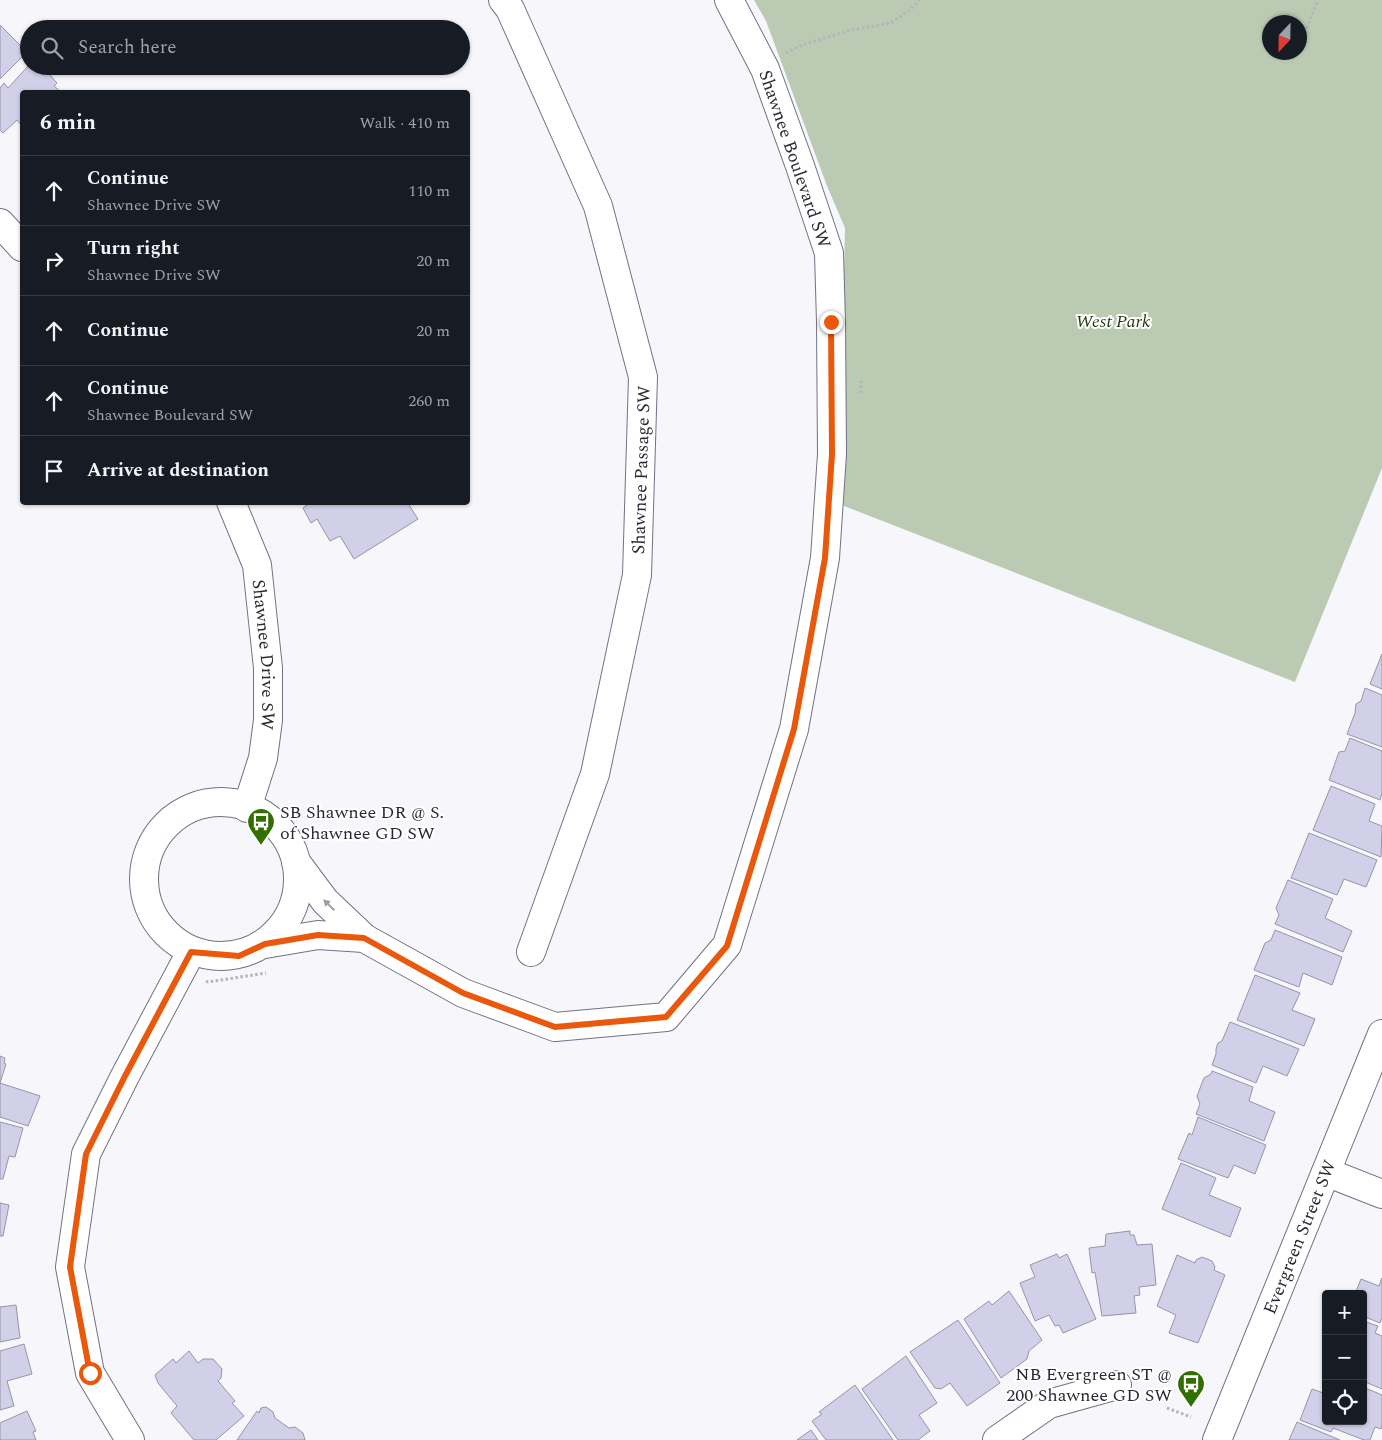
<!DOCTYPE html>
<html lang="en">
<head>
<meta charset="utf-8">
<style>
  :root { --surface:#171b24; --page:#242831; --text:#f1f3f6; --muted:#9ea1a6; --line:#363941 }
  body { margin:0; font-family:Spectral,serif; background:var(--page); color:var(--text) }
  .controls { position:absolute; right:15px; bottom:15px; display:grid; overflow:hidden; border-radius:5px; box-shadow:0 1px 4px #0004 }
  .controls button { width:45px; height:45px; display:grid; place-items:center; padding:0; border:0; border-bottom:1px solid var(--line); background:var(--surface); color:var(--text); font:25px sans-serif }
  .compass { position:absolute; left:1262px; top:15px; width:45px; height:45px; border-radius:50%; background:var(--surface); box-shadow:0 1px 4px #0004; rotate:202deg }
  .stop { position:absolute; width:15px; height:15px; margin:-11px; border:4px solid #ea580c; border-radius:50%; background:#fff }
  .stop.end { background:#ea580c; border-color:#fff; box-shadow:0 1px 5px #0008 }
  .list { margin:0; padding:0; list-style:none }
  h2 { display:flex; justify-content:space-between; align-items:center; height:65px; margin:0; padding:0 20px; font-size:21px }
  h2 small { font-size:16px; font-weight:400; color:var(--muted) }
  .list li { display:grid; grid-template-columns:32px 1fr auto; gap:15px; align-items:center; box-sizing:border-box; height:70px; padding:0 20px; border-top:1px solid var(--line) }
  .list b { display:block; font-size:19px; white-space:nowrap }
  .list p { margin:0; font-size:16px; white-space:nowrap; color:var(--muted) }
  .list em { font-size:16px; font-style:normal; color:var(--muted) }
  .icon { flex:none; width:28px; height:28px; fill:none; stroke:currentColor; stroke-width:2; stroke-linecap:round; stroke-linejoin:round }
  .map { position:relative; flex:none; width:1382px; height:1440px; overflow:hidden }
  .search { position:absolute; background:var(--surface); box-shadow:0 1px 4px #0004; left:20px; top:20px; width:450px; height:55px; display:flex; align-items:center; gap:12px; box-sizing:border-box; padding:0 18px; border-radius:28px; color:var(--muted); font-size:19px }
  .panel { position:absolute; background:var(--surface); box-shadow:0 1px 4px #0004; left:20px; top:90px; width:450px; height:415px; border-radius:5px }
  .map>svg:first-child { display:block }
</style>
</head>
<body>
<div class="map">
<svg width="1382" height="1440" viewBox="0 0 1382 1440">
  <rect width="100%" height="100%" fill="#f6f6fb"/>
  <path fill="#bbcbb3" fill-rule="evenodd" d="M 754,0 L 1382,0 L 1382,468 L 1295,682 L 839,504 L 845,228 L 827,186 L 766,21 ZM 1270,22 L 1300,22 L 1300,52 L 1270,52 Z"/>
  <path fill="#d1d0e8" stroke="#9594aa" d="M 0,25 L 27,52 L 0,79 Z
    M 29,65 L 29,66 L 33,66 L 39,72 L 43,67 L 57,83 L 54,86 L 61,92 L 22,92 L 22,126 L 17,120 L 3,133 L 0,130 L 0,88 L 4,83 L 8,88 Z
    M 311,502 L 407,502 L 418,519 L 354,559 L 340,536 L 330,541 L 317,519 L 311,523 L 303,508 Z
    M 1382,654 L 1382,689 L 1370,684 Z
    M 1365,688 L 1382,695 L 1382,747 L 1347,734 L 1355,713 L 1356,704 L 1361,701 Z
    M 1350,738 L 1382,751 L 1382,793 L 1380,800 L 1329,780 L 1339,752 L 1345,751 Z
    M 1331,786 L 1375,804 L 1369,821 L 1382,826 L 1381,857 L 1313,830 Z
    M 1309,833 L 1377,860 L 1366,887 L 1344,879 L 1337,895 L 1291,878 Z
    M 1288,880 L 1333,899 L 1325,918 L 1352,931 L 1343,952 L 1275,924 L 1279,915 L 1276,908 Z
    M 1275,930 L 1342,957 L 1332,985 L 1303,973 L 1299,987 L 1254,970 L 1265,943 L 1271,940 Z
    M 1255,975 L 1300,993 L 1292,1010 L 1315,1019 L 1304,1046 L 1237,1020 Z
    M 1230,1022 L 1299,1049 L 1287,1076 L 1263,1066 L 1256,1083 L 1212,1065 L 1216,1054 L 1216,1049 L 1218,1043 L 1222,1041 Z
    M 0,1056 L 5,1058 L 4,1063 L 6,1064 L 0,1083 Z
    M 1212,1071 L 1253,1087 L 1249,1101 L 1275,1112 L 1264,1141 L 1196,1114 L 1200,1104 L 1197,1096 L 1204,1078 L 1211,1074 Z
    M 0,1083 L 40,1096 L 28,1126 L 0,1117 Z
    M 1198,1117 L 1266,1145 L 1255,1174 L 1234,1165 L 1228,1178 L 1178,1159 L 1189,1133 L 1192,1135 Z
    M 0,1122 L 23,1128 L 15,1157 L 9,1156 L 3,1179 L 0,1179 Z
    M 1181,1163 L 1216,1178 L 1209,1195 L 1241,1208 L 1230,1237 L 1162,1209 Z
    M 0,1203 L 9,1205 L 3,1236 L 0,1236 Z
    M 1130,1231 L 1130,1235 L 1134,1235 L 1137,1245 L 1152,1244 L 1156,1285 L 1139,1287 L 1140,1295 L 1134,1296 L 1136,1313 L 1102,1316 L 1095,1272 L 1092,1273 L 1089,1248 L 1105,1246 L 1106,1234 Z
    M 1057,1254 L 1059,1258 L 1067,1254 L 1096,1319 L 1063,1333 L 1059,1325 L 1055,1326 L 1049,1315 L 1035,1321 L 1020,1283 L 1035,1277 L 1030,1265 Z
    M 1177,1255 L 1195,1263 L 1196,1260 L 1202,1257 L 1212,1261 L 1215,1267 L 1214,1270 L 1225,1275 L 1198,1343 L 1169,1333 L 1176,1315 L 1157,1306 Z
    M 1382,1278 L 1382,1318 L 1380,1323 L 1363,1316 L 1363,1294 L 1355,1294 L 1361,1279 L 1379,1286 Z
    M 1009,1291 L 1042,1340 L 1029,1351 L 1027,1359 L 1001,1378 L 964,1319 L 989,1301 L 992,1305 Z
    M 16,1305 L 20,1338 L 0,1342 L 0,1307 Z
    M 958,1320 L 1000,1383 L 967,1406 L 950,1383 L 941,1389 L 935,1388 L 910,1352 Z
    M 1363,1321 L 1378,1326 L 1375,1333 L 1382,1336 L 1382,1389 L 1363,1381 Z
    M 24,1344 L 32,1374 L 7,1381 L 14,1406 L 0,1410 L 0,1351 Z
    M 189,1351 L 198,1363 L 203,1359 L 213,1359 L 222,1369 L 221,1378 L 218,1381 L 235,1401 L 232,1403 L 244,1416 L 216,1440 L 194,1440 L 171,1413 L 177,1406 L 158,1383 L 155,1375 L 173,1359 L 176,1363 Z
    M 906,1356 L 937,1403 L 919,1415 L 930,1431 L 918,1440 L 898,1440 L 862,1389 Z
    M 855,1385 L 893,1440 L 826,1440 L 812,1421 L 822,1414 L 819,1412 Z
    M 1363,1387 L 1382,1395 L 1382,1425 L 1381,1429 L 1375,1427 L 1370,1440 L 1364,1440 L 1333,1428 L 1331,1432 L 1300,1420 L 1312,1389 L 1326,1394 L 1326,1421 L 1363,1421 Z
    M 266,1407 L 273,1412 L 275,1418 L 289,1428 L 295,1427 L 303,1433 L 305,1440 L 237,1440 L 257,1411 L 259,1413 L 261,1408 Z
    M 27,1411 L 36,1431 L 33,1432 L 36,1440 L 0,1440 L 0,1423 Z
    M 1297,1422 L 1340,1440 L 1289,1440 Z
    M 811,1430 L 818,1440 L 797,1440 Z"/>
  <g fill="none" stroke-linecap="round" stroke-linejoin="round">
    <defs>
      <g id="minor">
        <path d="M 503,0 L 510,9 L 598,206 L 643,377 L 637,575 L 595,774 L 531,952"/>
        <path d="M 0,223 L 22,247"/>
        <path id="s1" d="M 231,502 L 257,565 L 268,668 L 268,720 L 263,758 L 247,808"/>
        <circle cx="221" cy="879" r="77"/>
        <path d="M 296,862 L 325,901 L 364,938 L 463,993 L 555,1027 L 666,1017 L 727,945 L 794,729 L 825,558 L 832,454 L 831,322 L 829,253 L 800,166 L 765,69 L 729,0"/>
        <path d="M 265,944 L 318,935 L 364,938"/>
        <path d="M 1326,1172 L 1382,1194"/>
        <path d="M 130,1440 L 90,1373 L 70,1267 L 86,1154 L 125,1076 L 191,952"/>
        <path d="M 997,1440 L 1049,1404 L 1117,1385"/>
        <path id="s2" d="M 1217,1440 L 1382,1034"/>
      </g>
    </defs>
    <use href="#minor" stroke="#727187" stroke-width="30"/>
    <path stroke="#b4b4bb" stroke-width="3" stroke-dasharray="2.5 2.5" stroke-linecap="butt" d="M 1301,42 L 1318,0
      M 786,53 L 802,45 L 851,30 L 891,23 L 910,10 L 919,0
      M 861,393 L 861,379
      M 206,981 L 208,982 L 266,973
      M 1167,1408 L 1191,1417"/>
    <use href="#minor" stroke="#fff" stroke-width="28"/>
  </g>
  <defs><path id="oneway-solid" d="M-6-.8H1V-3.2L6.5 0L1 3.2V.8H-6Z" transform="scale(1.25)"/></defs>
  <use fill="#9f9fa3" href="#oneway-solid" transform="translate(329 905) rotate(-136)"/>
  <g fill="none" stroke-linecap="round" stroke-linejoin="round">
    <path stroke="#ea580c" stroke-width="6" d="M 90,1373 L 70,1267 L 86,1154 L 125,1076 L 191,952 L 239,956 L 265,944 L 318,935 L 364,938 L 463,993 L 555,1027 L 666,1017 L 727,946 L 794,729 L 825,558 L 832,454 L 831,322"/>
  </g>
  <defs>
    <symbol id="bus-pin" viewBox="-11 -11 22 30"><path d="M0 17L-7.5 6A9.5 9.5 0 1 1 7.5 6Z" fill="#336e00" stroke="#fff"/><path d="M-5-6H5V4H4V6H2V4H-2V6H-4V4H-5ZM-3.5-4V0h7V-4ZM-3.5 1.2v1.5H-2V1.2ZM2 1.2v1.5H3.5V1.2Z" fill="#fff"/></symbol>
  </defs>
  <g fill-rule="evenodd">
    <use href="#bus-pin" x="245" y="806" width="32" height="43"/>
    <use href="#bus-pin" x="1175" y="1368" width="32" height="43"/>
  </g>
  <g text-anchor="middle" stroke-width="4" stroke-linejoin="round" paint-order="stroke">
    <g font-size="18" fill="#2a2a33" stroke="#fff">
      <text transform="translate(795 159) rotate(71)" y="6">Shawnee Boulevard SW</text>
      <text transform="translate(641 470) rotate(-88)" y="6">Shawnee Passage SW</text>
      <text dy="6" stroke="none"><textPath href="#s1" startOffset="158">Shawnee Drive SW</textPath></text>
      <text dy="6" stroke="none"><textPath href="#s2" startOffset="219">Evergreen Street SW</textPath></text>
    </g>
    <g font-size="18" font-style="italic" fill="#1e370f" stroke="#fff">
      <text x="1113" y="327">West Park</text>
    </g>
    <g font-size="18" fill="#2a2a33" stroke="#fff" text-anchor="start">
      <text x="280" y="818">SB Shawnee DR @ S.<tspan x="280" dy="21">of Shawnee GD SW</tspan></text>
      <text x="1172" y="1380" text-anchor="end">NB Evergreen ST @<tspan x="1172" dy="21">200 Shawnee GD SW</tspan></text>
    </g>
  </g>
</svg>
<div class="controls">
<button>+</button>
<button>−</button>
<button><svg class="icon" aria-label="locate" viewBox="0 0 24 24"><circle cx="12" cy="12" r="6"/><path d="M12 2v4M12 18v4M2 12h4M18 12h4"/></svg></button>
</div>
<svg class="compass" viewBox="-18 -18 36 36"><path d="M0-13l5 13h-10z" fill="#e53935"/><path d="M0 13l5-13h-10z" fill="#9ea1a6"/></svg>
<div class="stop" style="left:90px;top:1373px"></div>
<div class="stop end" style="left:831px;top:322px"></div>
<div class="search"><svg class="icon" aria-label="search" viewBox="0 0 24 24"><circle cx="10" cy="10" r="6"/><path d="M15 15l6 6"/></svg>Search here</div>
<section class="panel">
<h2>6 min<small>Walk · 410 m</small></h2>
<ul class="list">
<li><svg class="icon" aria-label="ahead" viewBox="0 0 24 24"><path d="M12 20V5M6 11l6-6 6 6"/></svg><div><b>Continue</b><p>Shawnee Drive SW</p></div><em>110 m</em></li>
<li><svg class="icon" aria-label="right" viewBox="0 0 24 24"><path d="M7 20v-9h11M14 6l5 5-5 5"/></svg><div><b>Turn right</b><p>Shawnee Drive SW</p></div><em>20 m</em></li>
<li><svg class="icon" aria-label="ahead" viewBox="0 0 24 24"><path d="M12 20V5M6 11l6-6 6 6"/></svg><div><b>Continue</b></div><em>20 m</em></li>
<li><svg class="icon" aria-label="ahead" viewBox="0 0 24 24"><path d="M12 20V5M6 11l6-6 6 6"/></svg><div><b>Continue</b><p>Shawnee Boulevard SW</p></div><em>260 m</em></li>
<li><svg class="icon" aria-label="arrive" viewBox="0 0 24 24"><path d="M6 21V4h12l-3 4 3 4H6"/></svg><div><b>Arrive at destination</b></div></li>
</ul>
</section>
</div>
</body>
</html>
